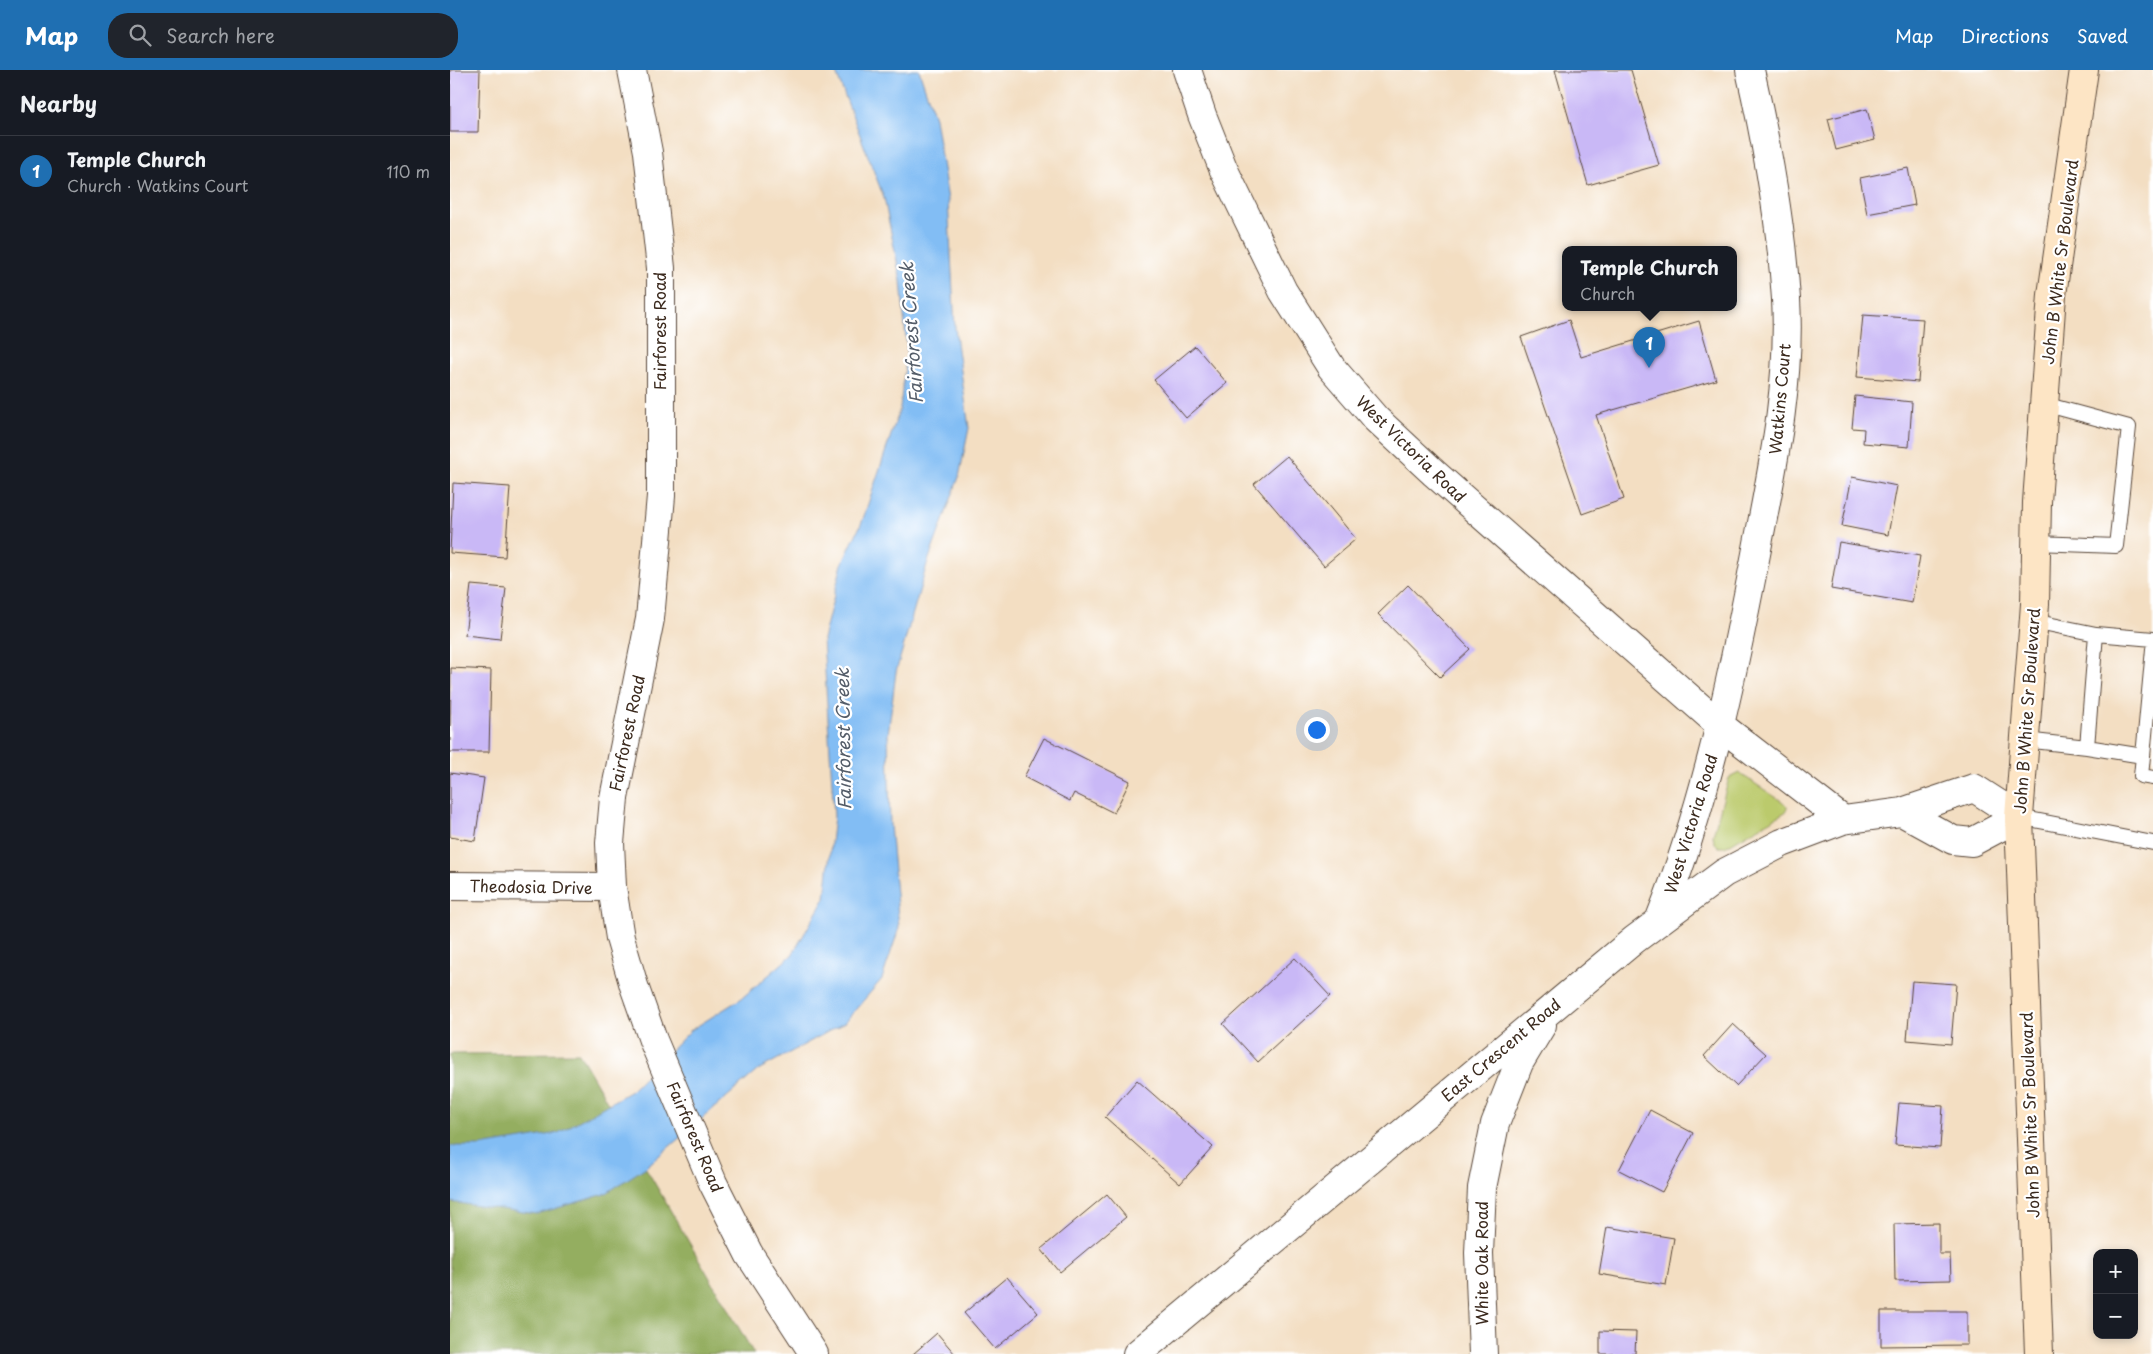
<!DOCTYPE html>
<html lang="en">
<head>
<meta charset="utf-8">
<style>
  :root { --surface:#171b24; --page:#20242c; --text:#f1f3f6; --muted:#9ea1a6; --line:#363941; --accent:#1f6fb2 }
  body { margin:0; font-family:"Playpen Sans",sans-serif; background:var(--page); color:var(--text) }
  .controls { position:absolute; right:15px; bottom:15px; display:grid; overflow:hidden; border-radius:10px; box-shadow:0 2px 8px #0003 }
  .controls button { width:45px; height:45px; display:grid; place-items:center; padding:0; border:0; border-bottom:1px solid var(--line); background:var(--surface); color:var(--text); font:25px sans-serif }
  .you { position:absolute; left:866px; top:659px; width:18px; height:18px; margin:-12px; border:4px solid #fff; border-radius:50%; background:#1a73e8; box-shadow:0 0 0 8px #1a73e833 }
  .badge { display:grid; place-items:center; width:32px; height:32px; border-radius:50%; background:var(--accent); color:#fff; font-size:16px; font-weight:700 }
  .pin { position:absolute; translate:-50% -41px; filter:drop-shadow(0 1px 2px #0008) }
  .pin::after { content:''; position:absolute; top:26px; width:18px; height:15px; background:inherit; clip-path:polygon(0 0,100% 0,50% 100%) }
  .popup { position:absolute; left:1112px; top:176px; width:175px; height:65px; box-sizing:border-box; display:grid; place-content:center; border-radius:10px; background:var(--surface); filter:drop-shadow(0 1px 4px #0005); font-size:16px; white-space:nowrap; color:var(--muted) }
  .popup b { font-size:19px; color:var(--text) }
  .popup::after { content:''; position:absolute; left:50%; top:100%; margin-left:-10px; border:10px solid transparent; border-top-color:var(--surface) }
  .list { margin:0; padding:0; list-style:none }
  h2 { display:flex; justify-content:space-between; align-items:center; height:65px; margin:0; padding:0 20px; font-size:21px }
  h2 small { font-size:16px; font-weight:400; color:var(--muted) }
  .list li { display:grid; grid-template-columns:32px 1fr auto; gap:15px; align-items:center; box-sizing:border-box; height:70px; padding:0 20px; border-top:1px solid var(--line) }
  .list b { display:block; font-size:19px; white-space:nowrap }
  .list p { margin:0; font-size:16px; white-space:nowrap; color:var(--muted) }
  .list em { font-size:16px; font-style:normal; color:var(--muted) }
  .icon { flex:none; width:28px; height:28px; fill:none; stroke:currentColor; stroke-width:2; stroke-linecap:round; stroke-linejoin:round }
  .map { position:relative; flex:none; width:1703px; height:1284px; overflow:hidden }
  header { display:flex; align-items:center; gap:30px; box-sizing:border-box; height:70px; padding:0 25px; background:var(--accent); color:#fff }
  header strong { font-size:24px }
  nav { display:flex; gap:28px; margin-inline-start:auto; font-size:18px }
  .search { width:350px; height:45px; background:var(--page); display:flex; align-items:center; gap:12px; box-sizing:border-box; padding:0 18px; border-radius:20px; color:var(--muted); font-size:19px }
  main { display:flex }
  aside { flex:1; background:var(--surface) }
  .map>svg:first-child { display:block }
</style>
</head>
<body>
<header>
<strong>Map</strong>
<div class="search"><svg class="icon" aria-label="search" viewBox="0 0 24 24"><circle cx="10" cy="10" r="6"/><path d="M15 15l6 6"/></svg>Search here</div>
<nav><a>Map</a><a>Directions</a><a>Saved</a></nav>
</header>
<main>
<aside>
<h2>Nearby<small></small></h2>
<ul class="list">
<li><span class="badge">1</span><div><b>Temple Church</b><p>Church · Watkins Court</p></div><em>110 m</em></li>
</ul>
</aside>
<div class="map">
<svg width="1703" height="1284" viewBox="0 0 1703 1284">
  <rect width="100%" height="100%" fill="#fff"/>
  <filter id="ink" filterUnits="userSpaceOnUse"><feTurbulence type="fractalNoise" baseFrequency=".02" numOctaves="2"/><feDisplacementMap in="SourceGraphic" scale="10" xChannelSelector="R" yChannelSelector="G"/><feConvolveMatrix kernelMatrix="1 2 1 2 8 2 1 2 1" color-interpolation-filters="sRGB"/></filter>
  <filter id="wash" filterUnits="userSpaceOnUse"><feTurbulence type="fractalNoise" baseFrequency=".0096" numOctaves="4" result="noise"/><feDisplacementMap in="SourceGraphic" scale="20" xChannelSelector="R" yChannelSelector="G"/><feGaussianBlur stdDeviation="1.12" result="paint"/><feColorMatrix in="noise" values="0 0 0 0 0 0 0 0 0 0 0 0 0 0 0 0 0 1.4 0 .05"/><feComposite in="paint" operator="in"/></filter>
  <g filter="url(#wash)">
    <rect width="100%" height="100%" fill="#f3dec2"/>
    <path fill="#bbca6c" stroke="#7b7a45" d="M 1289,703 L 1333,732 L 1337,736 L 1337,741 L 1275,777 L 1269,777 L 1264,772 L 1263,765 L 1279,708 Z"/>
    <path fill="#94ae60" stroke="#686c3f" d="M 129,983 L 304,1284 L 0,1284 L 0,984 Z"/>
    <path fill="#82bdf4" stroke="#5e7489" d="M 385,0 L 469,0 L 485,48 L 498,130 L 505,258 L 519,358 L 509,407 L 477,494 L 446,602 L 438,664 L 440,755 L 449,858 L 432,909 L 394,953 L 308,1000 L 196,1097 L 155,1124 L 87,1144 L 0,1132 L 0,1076 L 30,1076 L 108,1063 L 181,1021 L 241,960 L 292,928 L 342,885 L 375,828 L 384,746 L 373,569 L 392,494 L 412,452 L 450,338 L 457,280 L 451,211 L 434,128 Z"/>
    <g id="blocks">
      <path fill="#c9b8f6" d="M 0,0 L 30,0 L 28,62 L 0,62 Z
        M 1105,0 L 1181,0 L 1209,95 L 1138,115 Z
        M 1417,39 L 1425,70 L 1386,80 L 1378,49 Z
        M 1458,98 L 1465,135 L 1417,144 L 1410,108 Z
        M 1413,245 L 1473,249 L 1468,312 L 1407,307 Z
        M 1119,250 L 1131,287 L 1249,251 L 1266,310 L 1146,345 L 1174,429 L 1132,444 L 1071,267 Z
        M 745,276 L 777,313 L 736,348 L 704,310 Z
        M 1405,326 L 1462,332 L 1459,377 L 1413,373 L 1414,359 L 1402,358 Z
        M 837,386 L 906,469 L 874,496 L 804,414 Z
        M 1402,407 L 1447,416 L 1438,465 L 1392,456 Z
        M 3,413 L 60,417 L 55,487 L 0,483 Z
        M 1389,472 L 1470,486 L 1462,533 L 1381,519 Z
        M 21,515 L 56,518 L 50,569 L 15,565 Z
        M 958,515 L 1020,579 L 990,607 L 928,544 Z
        M 1,598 L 41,600 L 39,682 L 0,682 Z
        M 594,668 L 680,711 L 664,743 L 624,723 L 620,731 L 574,707 Z
        M 0,703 L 34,708 L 25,771 L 0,767 Z
        M 845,888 L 880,926 L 808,992 L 773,954 Z
        M 1462,911 L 1506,914 L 1501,974 L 1457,970 Z
        M 1283,954 L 1316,984 L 1286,1016 L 1254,986 Z
        M 687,1010 L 763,1077 L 730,1114 L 655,1047 Z
        M 1449,1033 L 1493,1036 L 1490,1078 L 1445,1075 Z
        M 1200,1040 L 1243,1063 L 1212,1122 L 1169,1100 Z
        M 657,1124 L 676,1147 L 610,1202 L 591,1179 Z
        M 1489,1153 L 1489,1184 L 1500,1184 L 1501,1210 L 1445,1211 L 1444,1154 Z
        M 1157,1157 L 1224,1168 L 1216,1215 L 1149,1204 Z
        M 557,1207 L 588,1243 L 545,1279 L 514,1243 Z
        M 1431,1241 L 1517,1241 L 1517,1275 L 1431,1276 Z
        M 1150,1261 L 1186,1262 L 1185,1284 L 1150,1284 Z
        M 487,1263 L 505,1284 L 463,1284 Z"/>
    </g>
  </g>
  <g filter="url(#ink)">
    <use href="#blocks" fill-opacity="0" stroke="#574537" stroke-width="1"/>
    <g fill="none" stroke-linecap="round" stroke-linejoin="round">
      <defs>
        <path id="service" d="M 1586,473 L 1666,476 L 1679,357 L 1594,334
          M 1583,551 L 1646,564 L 1703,569
          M 1575,670 L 1637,677 L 1693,686 L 1703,579
          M 1637,677 L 1646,564
          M 1693,686 L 1691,706 L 1703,708
          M 1569,747 L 1703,773"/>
        <path id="minor" d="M 182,0 L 198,82 L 211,198 L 211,426 L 200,549 L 164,728 L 160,773 L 162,817 L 170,868 L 184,916 L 203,970 L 263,1113 L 299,1184 L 364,1284
          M 737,0 L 752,45 L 773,98 L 833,221 L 881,297 L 926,349 L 984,403 L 1271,656 L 1393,750
          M 0,816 L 162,817
          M 1209,851 C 1256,733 1282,609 1306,484 C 1322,400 1341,315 1336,229 C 1331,152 1317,75 1300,0
          M 687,1284 L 1184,870 L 1274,803 L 1332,773 L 1393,750 L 1452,742 L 1524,718 L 1569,747 L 1522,772 L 1503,770 L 1452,742
          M 1033,1284 L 1029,1183 L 1032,1118 L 1045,1054 L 1069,993 L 1092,955"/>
        <path id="secondary" d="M 1589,1284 L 1569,747 L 1585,534 L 1587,432 L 1602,225 L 1634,0"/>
      </defs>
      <use href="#service" stroke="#574537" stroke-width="16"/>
      <use href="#minor" stroke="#574537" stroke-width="30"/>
      <use href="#secondary" stroke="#574537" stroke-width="30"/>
      <use href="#service" stroke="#fff" stroke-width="14"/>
      <use href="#minor" stroke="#fff" stroke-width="28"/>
      <use href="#secondary" stroke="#fde5c5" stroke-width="28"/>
    </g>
  </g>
  <g text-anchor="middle" stroke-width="4.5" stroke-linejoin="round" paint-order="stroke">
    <g font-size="16" fill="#3b2a1e" stroke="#fff">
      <text transform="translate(1610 192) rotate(-83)" y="6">John B White Sr Boulevard</text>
      <text transform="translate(210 261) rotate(-90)" y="6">Fairforest Road</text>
      <text transform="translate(1330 329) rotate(-85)" y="6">Watkins Court</text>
      <text transform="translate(961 379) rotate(44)" y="6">West Victoria Road</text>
      <text transform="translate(1577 641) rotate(-86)" y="6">John B White Sr Boulevard</text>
      <text transform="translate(177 663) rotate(-78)" y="6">Fairforest Road</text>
      <text transform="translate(1241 754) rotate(-73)" y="6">West Victoria Road</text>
      <text transform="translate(81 817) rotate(1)" y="6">Theodosia Drive</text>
      <text transform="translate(1051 980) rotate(-40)" y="6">East Crescent Road</text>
      <text transform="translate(1580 1045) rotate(-92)" y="6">John B White Sr Boulevard</text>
      <text transform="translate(245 1067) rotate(67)" y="6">Fairforest Road</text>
      <text transform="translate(1032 1193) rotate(-90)" y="6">White Oak Road</text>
    </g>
    <g font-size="18" font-style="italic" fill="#545d69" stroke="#fff">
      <text transform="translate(462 263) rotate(-94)" y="6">Fairforest Creek</text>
      <text transform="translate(394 669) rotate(-91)" y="6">Fairforest Creek</text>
    </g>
  </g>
</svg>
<div class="controls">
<button>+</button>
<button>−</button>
</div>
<div class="you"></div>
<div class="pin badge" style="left:1199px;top:298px">1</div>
<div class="popup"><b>Temple Church</b>Church</div>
</div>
</main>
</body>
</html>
